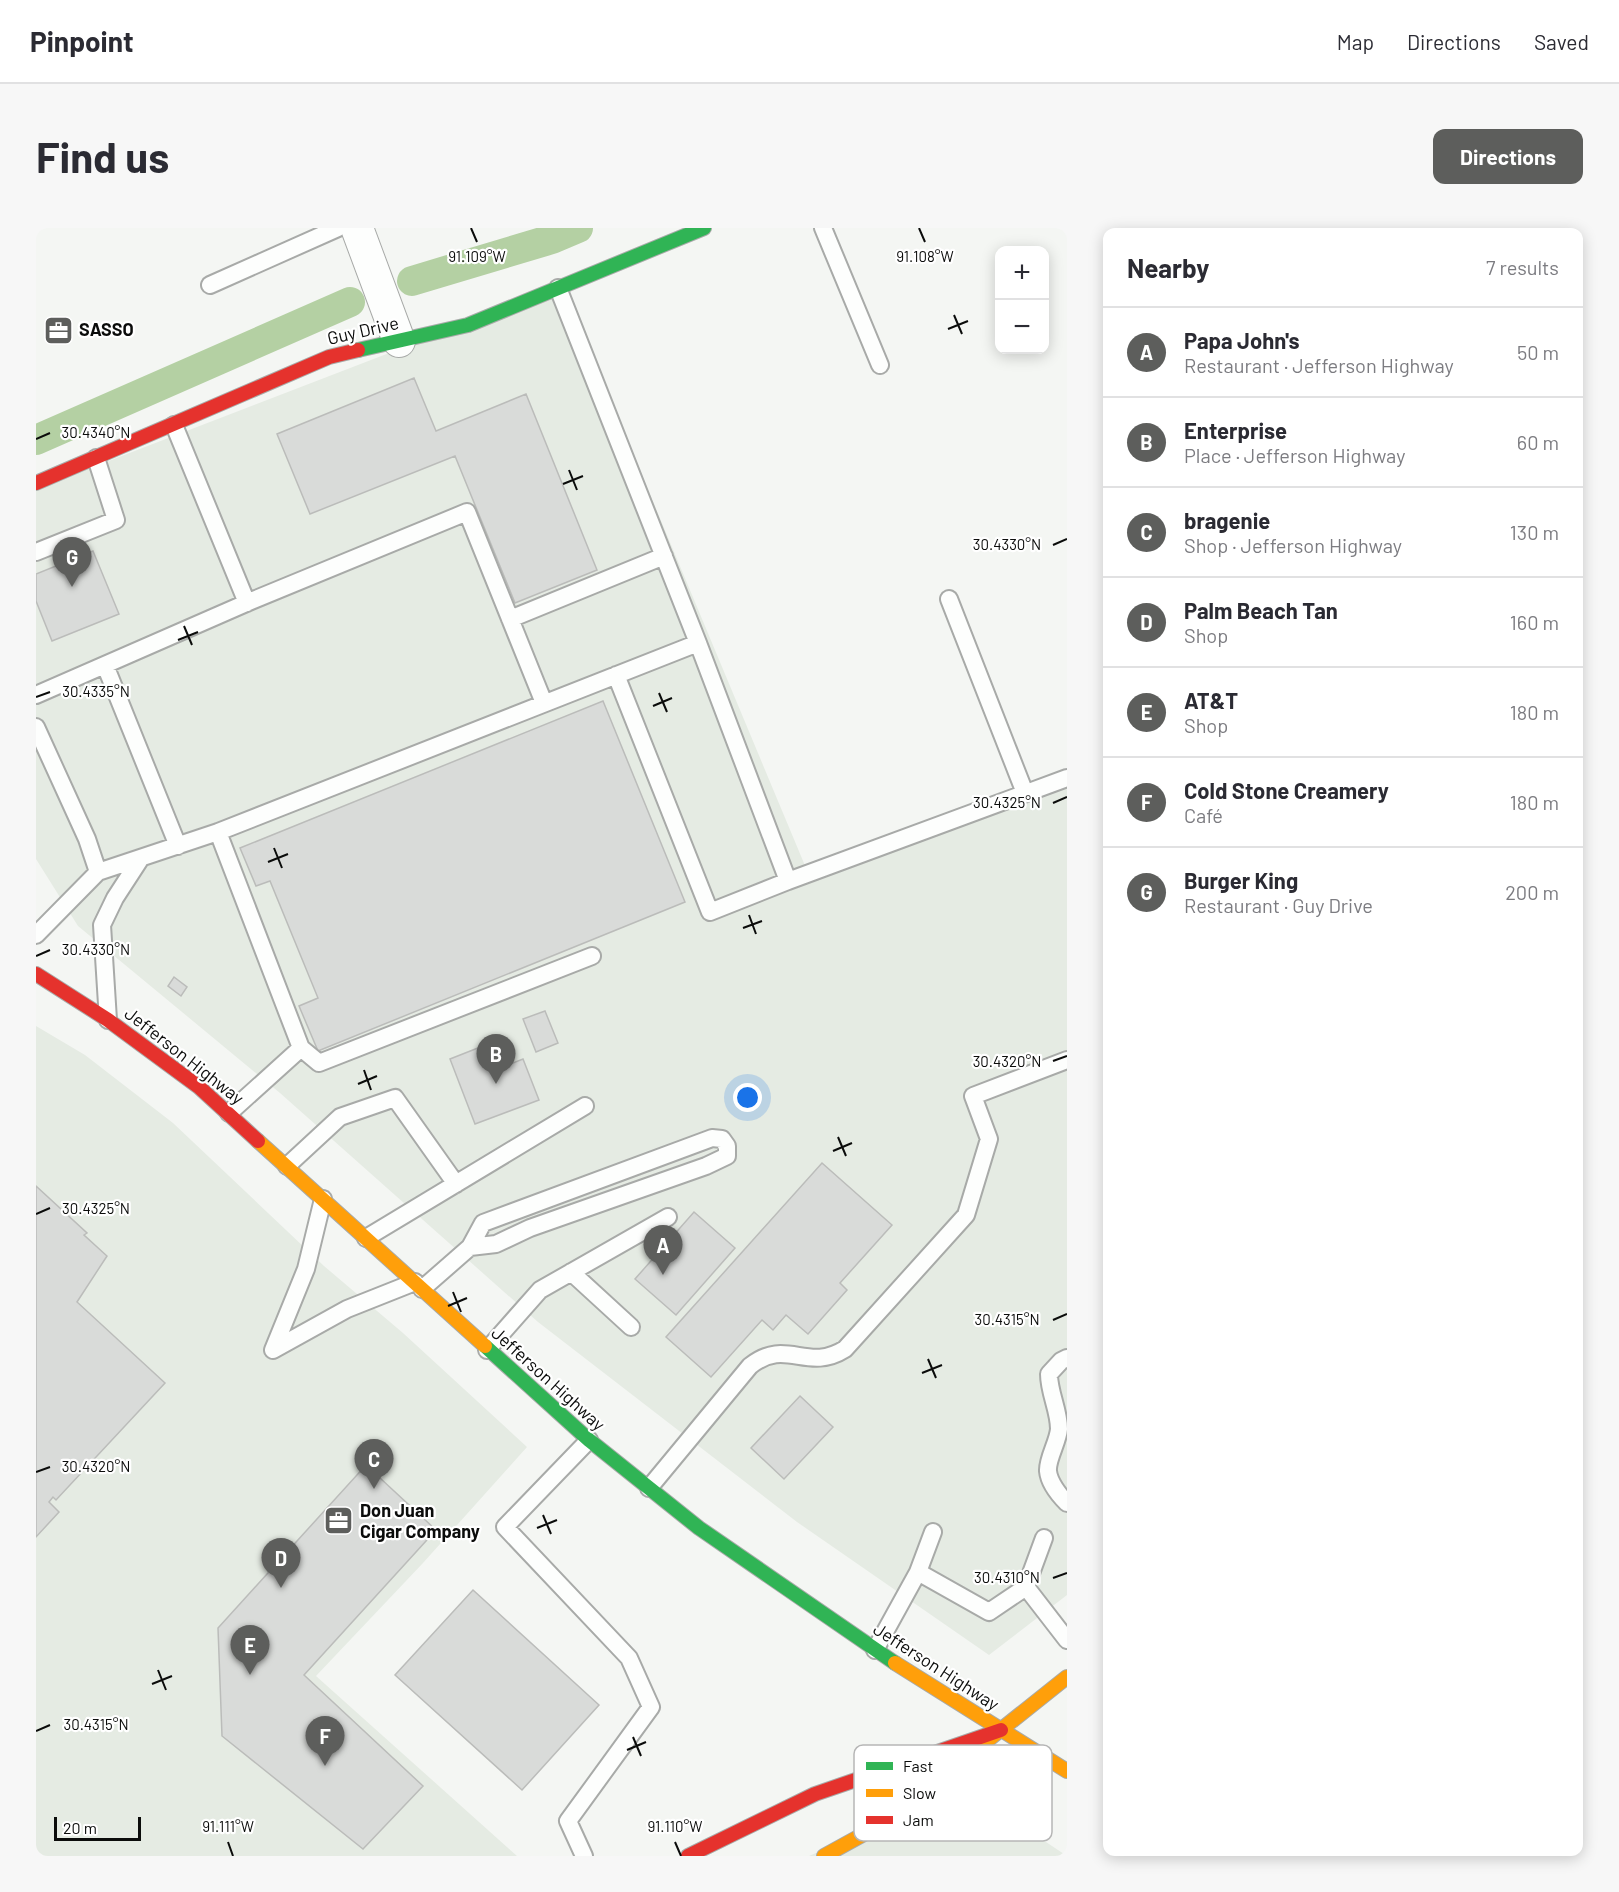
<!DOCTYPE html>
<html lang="en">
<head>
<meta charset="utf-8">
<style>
  :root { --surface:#fff; --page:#f7f7f7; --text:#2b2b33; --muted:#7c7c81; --line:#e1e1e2; --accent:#5d5e5c }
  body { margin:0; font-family:Barlow,sans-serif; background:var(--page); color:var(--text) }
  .controls { position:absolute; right:18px; top:18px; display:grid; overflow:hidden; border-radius:12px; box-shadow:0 3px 15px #0003 }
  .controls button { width:54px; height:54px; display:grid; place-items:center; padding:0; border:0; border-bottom:2px solid var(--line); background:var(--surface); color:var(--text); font:30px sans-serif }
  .scale { position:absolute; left:18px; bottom:15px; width:87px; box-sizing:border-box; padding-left:6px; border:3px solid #0b0c0b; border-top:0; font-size:16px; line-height:21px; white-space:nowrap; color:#0b0c0b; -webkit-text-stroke:4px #fff; paint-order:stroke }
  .you { position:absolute; left:712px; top:870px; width:21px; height:21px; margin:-15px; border:4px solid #fff; border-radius:50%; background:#1a73e8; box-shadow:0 0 0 9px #1a73e833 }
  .badge { display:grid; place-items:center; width:39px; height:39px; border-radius:50%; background:var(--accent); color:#fff; font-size:20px; font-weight:700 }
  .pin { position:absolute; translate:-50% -50px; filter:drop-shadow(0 2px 3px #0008) }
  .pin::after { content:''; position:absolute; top:32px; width:21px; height:18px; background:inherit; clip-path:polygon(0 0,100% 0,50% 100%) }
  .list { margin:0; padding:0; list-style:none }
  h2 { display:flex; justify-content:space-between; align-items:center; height:78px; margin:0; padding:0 24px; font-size:26px }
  h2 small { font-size:20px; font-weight:400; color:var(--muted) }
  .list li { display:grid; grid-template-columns:39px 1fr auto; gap:18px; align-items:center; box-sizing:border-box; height:90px; padding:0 24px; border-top:2px solid var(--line) }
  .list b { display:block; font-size:22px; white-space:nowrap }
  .list p { margin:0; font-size:20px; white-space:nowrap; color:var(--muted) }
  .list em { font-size:20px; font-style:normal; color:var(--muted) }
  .map { position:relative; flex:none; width:1031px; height:1628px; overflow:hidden; border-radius:12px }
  header { display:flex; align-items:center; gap:36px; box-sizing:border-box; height:84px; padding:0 30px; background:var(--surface); border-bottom:2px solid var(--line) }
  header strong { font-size:28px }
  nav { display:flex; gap:33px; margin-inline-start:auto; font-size:21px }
  .intro { display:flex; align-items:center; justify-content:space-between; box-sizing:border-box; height:144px; padding:0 36px }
  h1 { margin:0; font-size:42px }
  .button { padding:15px 27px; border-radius:12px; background:var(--accent); color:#fff; font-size:21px; font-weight:700 }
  main { display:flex; gap:36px; padding:0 36px }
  aside { flex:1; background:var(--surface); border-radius:12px; box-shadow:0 3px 15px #0003 }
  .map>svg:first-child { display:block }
</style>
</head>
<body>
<header>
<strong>Pinpoint</strong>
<nav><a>Map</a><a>Directions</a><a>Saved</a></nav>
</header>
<div class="intro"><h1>Find us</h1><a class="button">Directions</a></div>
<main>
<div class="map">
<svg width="1031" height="1628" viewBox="0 0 1031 1628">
  <rect width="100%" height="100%" fill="#f4f6f3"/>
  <path fill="#e5ebe3" d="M 527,58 L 775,652 L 1031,553 L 1031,1367 L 953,1427 L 761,1294 L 502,1094 L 244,865 L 42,698 L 0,631 L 0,261 Z
    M 0,798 L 49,827 L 137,895 L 288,1038 L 367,1105 L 491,1219 L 387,1335 L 280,1448 L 481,1628 L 0,1628 Z
    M 965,1584 L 1031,1628 L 773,1628 L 848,1595 Z"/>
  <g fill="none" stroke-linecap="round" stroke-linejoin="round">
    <path stroke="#b4d0a3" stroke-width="30" d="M 376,53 L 516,11 L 542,0
      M 0,212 L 314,74"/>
  </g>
  <path fill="#d9dbd9" stroke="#bbbcba" stroke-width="1.5" d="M 378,150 L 400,203 L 490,166 L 561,342 L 479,375 L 419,228 L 274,286 L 241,206 Z
    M 57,323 L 83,386 L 16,413 L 0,373 L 0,346 Z
    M 567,473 L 649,674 L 282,823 L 263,778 L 282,770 L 234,653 L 220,658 L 204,620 Z
    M 138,749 L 151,759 L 145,768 L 132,758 Z
    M 509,783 L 522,815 L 500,824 L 487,791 Z
    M 452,816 L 462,841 L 487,831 L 503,872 L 439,896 L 414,831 Z
    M 786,935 L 856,997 L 804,1055 L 811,1062 L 772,1106 L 750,1087 L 737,1102 L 726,1092 L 675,1149 L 630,1109 Z
    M 0,958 L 51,1005 L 48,1007 L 71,1028 L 41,1074 L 129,1155 L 20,1272 L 17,1269 L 13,1274 L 23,1284 L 0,1309 Z
    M 658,984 L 699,1020 L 640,1087 L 599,1051 Z
    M 764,1168 L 797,1199 L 748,1251 L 715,1220 Z
    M 330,1237 L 400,1302 L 268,1447 L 387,1558 L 327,1621 L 186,1508 L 182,1400 Z
    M 437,1362 L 563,1477 L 486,1562 L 359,1447 Z"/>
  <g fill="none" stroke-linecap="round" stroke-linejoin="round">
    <defs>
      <path id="lane" d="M 787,0 L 844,137
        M 174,57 L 302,0
        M 522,60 L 662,415 L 752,653 L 1031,550
        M 138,197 L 211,375
        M 0,324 L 80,292 L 60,230
        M 913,371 L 989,565
        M 474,391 L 628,328
        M 69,437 L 142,618
        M 580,447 L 674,684 L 752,653
        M 0,467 L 215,373 L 431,284 L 508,475
        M 0,499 L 51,611 L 62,644
        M 182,604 L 265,820 L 193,885
        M 0,707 L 62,644 L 182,604 L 662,415
        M 72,792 L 66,697 L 79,670 L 105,630
        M 265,820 L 283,835 L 556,728
        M 251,938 L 304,889 L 359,870 L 420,956
        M 330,1010 L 549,878
        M 535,1044 L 595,1099
        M 386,1061 L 434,1019 L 447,995 L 676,910 L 686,911 L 691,918 L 691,928 L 670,938 L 494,1000 L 460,1016 L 434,1019
        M 237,1122 L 270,1041 L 287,971
        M 237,1122 L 311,1081 L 379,1054
        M 451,1122 L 504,1062 L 632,989
        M 1031,1130 L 1025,1133 L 1013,1146 C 1013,1165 1023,1182 1023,1201 C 1022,1214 1011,1231 1012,1243 C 1013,1254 1023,1267 1031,1275
        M 613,1260 L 714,1138 C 750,1109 771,1145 809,1121 L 930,987 L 953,911 L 937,868 L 1031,832
        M 1008,1310 L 990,1359 L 1031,1412
        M 882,1344 L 953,1384 L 990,1359
        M 839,1422 L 882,1344 L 897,1304
        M 548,1628 L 532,1593 L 615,1479 L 593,1430 L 469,1299 L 553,1212"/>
      <path id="street" d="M 321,0 L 363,113"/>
      <path id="fast" d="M 322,122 L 432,97 L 668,0
        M 449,1118 L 553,1212 L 663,1300 L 859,1435"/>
      <path id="slow" d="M 222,913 L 449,1118
        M 859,1435 L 1031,1543
        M 788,1628 L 848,1595 L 1031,1449"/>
      <path id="jam" d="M 0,255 L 293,129 L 322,122
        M 0,746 L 72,792 L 163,859 L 222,913
        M 652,1628 L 779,1566 L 965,1502"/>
    </defs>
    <use href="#lane" stroke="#a8aaa8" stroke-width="20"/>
    <use href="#street" stroke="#a8aaa8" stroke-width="34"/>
    <use href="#fast" stroke="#a8aaa8" stroke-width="16"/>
    <use href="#slow" stroke="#a8aaa8" stroke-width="16"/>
    <use href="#jam" stroke="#a8aaa8" stroke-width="16"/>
    <use href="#lane" stroke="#fdfefd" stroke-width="16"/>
    <use href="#street" stroke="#fdfefd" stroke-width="32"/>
    <use href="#fast" stroke="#30b455" stroke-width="14"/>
    <use href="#slow" stroke="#ff9f0a" stroke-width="14"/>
    <use href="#jam" stroke="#e5322d" stroke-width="14"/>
  </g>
  <path fill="none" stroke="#0b0c0b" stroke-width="2" d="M 435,0 L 441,14M 883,0 L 889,14M 918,87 L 926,106M 912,101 L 932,93M 0,211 L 14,205M 533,242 L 541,262M 527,256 L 547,248M 1017,317 L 1031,311M 148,398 L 156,417M 142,412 L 162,404M 623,465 L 631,484M 0,469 L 14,464M 617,478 L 636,470M 1017,575 L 1031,569M 238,620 L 246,640M 232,634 L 252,626M 713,687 L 720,706M 707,700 L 726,693M 0,728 L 14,722M 1017,833 L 1031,828M 328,842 L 335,862M 322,856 L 341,848M 802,909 L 810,928M 797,923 L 816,915M 0,986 L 14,980M 417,1064 L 425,1084M 412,1078 L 431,1070M 1017,1092 L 1031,1086M 892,1131 L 900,1150M 886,1145 L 906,1137M 0,1244 L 14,1239M 507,1287 L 515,1306M 501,1300 L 521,1292M 1017,1350 L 1031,1345M 122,1442 L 130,1462M 116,1456 L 136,1448M 0,1503 L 14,1497M 597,1509 L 605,1528M 591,1522 L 610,1514M 192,1614 L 197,1628M 639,1614 L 645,1628"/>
  <defs>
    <symbol id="office-square" viewBox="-11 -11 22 22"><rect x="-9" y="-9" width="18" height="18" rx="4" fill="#5d5e5c" stroke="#fff"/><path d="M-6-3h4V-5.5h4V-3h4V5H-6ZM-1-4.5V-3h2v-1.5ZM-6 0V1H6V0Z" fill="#fff"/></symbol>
  </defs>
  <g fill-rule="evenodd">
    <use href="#office-square" x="6" y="86" width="33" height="33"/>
    <use href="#office-square" x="286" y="1276" width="33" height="33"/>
  </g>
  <g text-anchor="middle" stroke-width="4.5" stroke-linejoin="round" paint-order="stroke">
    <g font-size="18" font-weight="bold" fill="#0b0c0b" stroke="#fff" text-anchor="start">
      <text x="43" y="108">SASSO</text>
      <text x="324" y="1289">Don Juan<tspan x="324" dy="21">Cigar Company</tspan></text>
    </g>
    <g font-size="18" fill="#0b0c0b" stroke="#fff">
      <text transform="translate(327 103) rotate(-13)" y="6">Guy Drive</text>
      <text transform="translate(148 828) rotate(38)" y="6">Jefferson Highway</text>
      <text transform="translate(512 1151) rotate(42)" y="6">Jefferson Highway</text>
      <text transform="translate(900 1439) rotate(33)" y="6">Jefferson Highway</text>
    </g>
  </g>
  <rect x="818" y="1517" width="198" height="96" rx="9" fill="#fff" stroke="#b6b6b6" stroke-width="1.5"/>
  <rect x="830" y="1534" width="27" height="8" fill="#30b455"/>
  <rect x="830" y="1561" width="27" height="8" fill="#ff9f0a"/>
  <rect x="830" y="1588" width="27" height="8" fill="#e5322d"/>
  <g font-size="16" fill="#0b0c0b">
    <text x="867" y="1544">Fast</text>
    <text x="867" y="1571">Slow</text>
    <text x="867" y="1598">Jam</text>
  </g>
  <g font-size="15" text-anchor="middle" fill="#0b0c0b" stroke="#fff" stroke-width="4.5" stroke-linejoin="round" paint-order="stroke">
    <text x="441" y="34">91.109°W</text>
    <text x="889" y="34">91.108°W</text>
    <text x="60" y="210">30.4340°N</text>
    <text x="971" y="322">30.4330°N</text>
    <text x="60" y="469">30.4335°N</text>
    <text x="971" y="580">30.4325°N</text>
    <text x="60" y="727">30.4330°N</text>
    <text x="971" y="839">30.4320°N</text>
    <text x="60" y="986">30.4325°N</text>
    <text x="971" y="1097">30.4315°N</text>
    <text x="60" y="1244">30.4320°N</text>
    <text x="971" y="1355">30.4310°N</text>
    <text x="60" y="1502">30.4315°N</text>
    <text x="192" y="1604">91.111°W</text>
    <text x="639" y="1604">91.110°W</text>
  </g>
</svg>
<div class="controls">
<button>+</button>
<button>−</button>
</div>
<div class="scale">20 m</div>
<div class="you"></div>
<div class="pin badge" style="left:627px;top:1047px">A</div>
<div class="pin badge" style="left:460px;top:856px">B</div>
<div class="pin badge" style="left:338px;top:1261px">C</div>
<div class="pin badge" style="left:245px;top:1360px">D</div>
<div class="pin badge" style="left:214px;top:1447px">E</div>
<div class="pin badge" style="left:289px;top:1538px">F</div>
<div class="pin badge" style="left:36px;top:359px">G</div>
</div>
<aside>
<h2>Nearby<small>7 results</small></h2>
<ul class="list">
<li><span class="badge">A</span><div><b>Papa John's</b><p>Restaurant · Jefferson Highway</p></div><em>50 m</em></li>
<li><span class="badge">B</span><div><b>Enterprise</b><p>Place · Jefferson Highway</p></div><em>60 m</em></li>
<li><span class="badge">C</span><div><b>bragenie</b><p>Shop · Jefferson Highway</p></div><em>130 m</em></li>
<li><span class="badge">D</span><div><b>Palm Beach Tan</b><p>Shop</p></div><em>160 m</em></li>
<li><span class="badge">E</span><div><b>AT&amp;T</b><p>Shop</p></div><em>180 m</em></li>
<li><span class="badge">F</span><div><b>Cold Stone Creamery</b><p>Café</p></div><em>180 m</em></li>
<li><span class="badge">G</span><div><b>Burger King</b><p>Restaurant · Guy Drive</p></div><em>200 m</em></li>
</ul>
</aside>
</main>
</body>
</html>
